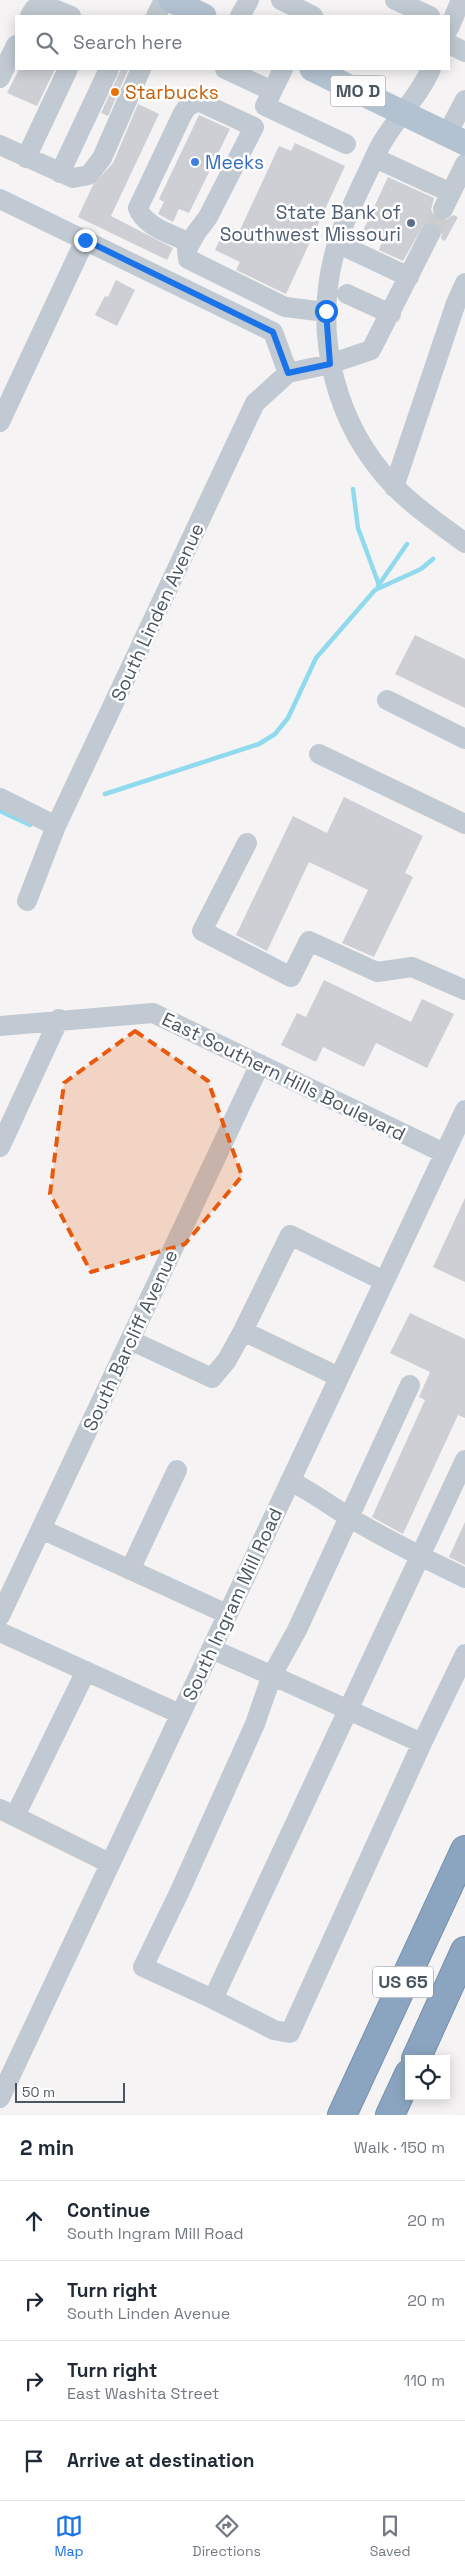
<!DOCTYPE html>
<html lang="en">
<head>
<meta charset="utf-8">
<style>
  :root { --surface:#fff; --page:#f2f2f3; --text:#1f2937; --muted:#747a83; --line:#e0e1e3; --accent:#1a73e8 }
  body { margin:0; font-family:"Space Grotesk",sans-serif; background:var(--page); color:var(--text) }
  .controls { position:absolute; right:15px; bottom:15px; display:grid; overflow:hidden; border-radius:0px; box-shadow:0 2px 12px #0003 }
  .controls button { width:45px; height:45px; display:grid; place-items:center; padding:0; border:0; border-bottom:1px solid var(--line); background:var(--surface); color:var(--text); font:25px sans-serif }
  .scale { position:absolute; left:15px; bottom:12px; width:110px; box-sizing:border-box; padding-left:5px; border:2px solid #4a5661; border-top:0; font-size:14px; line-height:18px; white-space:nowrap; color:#4a5661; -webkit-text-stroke:4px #fff; paint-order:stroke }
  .stop { position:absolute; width:15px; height:15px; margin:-11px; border:4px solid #1a73e8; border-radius:50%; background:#fff }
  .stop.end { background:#1a73e8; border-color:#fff; box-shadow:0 1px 5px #0008 }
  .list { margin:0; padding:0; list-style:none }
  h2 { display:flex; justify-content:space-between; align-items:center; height:65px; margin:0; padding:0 20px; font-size:21px }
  h2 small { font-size:16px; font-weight:400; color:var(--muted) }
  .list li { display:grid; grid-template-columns:32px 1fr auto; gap:15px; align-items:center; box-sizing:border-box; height:80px; padding:0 20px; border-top:1px solid var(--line) }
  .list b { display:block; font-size:19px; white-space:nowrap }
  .list p { margin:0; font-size:16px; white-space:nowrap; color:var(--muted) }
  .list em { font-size:16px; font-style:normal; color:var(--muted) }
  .icon { flex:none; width:28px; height:28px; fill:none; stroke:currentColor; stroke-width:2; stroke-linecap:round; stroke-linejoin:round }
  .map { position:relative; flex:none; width:465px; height:2115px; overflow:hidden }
  .search { position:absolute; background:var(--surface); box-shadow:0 2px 12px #0003; left:15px; right:15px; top:15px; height:55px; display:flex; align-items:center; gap:12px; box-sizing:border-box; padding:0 18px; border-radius:0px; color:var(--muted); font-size:19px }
  .sheet { height:385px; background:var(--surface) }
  nav { display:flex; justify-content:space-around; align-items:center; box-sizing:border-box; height:70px; border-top:1px solid var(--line); background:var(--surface); font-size:14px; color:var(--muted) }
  nav a { display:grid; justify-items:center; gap:2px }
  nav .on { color:var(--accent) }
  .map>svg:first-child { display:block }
</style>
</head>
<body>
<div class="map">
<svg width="465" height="2115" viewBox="0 0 465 2115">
  <rect width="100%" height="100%" fill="#f5f3f3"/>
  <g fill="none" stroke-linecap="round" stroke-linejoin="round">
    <path stroke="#90daee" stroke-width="4.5" d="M 353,489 L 358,528 L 379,585
      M 378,586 L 407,544
      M 105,794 L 259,744 L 275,734 L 288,718 L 316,658 L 375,590 L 421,569 L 433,559
      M 0,811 L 30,825"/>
  </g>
  <path fill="#cdcfd5" d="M 19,69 L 55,69 L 37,106 L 7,93 Z
    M 121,69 L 128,70 L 108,116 L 101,113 Z
    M 138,104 L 159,114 L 111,216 L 173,248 L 167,260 L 78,217 L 93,185 L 113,163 Z
    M 199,115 L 230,129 L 189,213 L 179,209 L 173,222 L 158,214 L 164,202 L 159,199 Z
    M 295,143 L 345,166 L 286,294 L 236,270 L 240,262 L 215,250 L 226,226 L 239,232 L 279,146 L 291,151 Z
    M 388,177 L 434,198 L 431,210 L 437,219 L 444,221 L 453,215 L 458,217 L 445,241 L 441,239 L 442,233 L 436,224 L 424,224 L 403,261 L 379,250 L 382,242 L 362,233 Z
    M 116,280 L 135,290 L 117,326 L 95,315 L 105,296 L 108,297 Z
    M 415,635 L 465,659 L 465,708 L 395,674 Z
    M 344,797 L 423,836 L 405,873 L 413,877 L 374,957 L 342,943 L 368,890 L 309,862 L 267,951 L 236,935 L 293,816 L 327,833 Z
    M 324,980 L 411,1022 L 422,999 L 454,1014 L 427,1068 L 376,1043 L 364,1067 L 323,1047 L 316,1062 L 281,1045 L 297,1013 L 306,1017 Z
    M 465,1198 L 465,1282 L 433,1267 Z
    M 410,1313 L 465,1339 L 465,1418 L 458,1415 L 403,1534 L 372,1517 L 425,1400 L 419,1397 L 430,1372 L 390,1353 Z
    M 465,1522 L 465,1565 L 449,1557 Z"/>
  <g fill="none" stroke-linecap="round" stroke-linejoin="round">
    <path stroke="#caccce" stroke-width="20" stroke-dasharray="20 10" stroke-linecap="butt" d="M 430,234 L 443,209"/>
    <defs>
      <path id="highway" d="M 416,2059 L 465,1951
        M 342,2115 L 465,1850
        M 390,2115 L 409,2074"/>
    </defs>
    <use href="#highway" stroke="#7690ad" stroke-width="30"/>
    <path stroke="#c1cad2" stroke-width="20" d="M 281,0 L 313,16
      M 395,0 L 430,16
      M 30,16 L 34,9 L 44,5 L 71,16
      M 156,16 L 164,0
      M 240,16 L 249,0
      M 449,28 L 461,0
      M 449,44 L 465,52
      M 225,69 L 272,91
      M 283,69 L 265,106 L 346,144
      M 431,69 C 419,96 398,116 383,141 C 375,154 370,169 363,182 C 352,206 340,230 334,255 C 313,337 336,426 394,486 C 415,508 441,525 465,543
      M 0,78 L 16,45
      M 447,134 L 465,100
      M 0,145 L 73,178 L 89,175 L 102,158 L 141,69
      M 26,158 L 68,69
      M 375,158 L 451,193
      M 60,173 L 109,69
      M 0,199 L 273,332 L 288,373
      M 443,209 L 465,164
      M 190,243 C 174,235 144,227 138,208 L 182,115 L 187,107 L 198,101 L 254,127 L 208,217 L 196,233 L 187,249 L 188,259 L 285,307 L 326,312
      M 337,243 L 409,277
      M 347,294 L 391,314
      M 0,422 L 85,240
      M 394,487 L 456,303 L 465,283
      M 387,700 L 465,739
      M 319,754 L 465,824
      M 0,798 L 56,826
      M 247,843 L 202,931 L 291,977 L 309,941 L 377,972 L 412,967 L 465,990
      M 27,901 L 56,826 L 255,403 L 288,373 L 330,364 L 371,350 L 430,234
      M 0,1026 L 153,1013 L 444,1153
      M 0,1147 L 59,1019
      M 130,1340 L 212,1378 L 227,1360 L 243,1331
      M 339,1377 L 243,1331 L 290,1235 L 384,1281
      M 290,1481 C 311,1491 329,1505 349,1517 C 386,1540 426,1559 465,1578
      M 41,1529 L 227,1614
      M 130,1570 L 177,1470
      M 0,1616 L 260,1064
      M 0,1632 L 180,1714
      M 211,1649 C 282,1679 352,1712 422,1743 L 290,2033 L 274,2030 L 213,1999 C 297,1819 380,1639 465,1460
      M 422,1743 L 465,1654
      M 0,1809 L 109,1863
      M 15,1816 L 86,1671
      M 213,1999 L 143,1967 L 179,1893 L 255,1724 L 272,1675 L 297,1630 L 410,1385
      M 0,2098 L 465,1110"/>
    <path stroke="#b3c2d1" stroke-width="25" d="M 171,0 L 204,16
      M 312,69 L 465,143"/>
    <use href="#highway" stroke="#8ba5c1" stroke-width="28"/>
  </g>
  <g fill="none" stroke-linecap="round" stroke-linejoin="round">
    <path stroke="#1a73e8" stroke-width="6" d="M 85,240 L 273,332 L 288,373 L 330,364 L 326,311"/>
  </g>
  <path fill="#e8590c" fill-opacity="0.2" stroke="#e8590c" stroke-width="4" stroke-dasharray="10 6" stroke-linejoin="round" d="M 135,1031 L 208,1081 L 242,1176 L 185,1244 L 91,1272 L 50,1194 L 64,1083 Z"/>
  <circle fill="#e8710a" stroke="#fff" stroke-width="2" cx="115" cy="92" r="5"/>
  <circle fill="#3f7fe0" stroke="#fff" stroke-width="2" cx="195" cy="162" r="5"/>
  <circle fill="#5c6f8a" stroke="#fff" stroke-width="2" cx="411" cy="223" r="5"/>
  <g text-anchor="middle" stroke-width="5" stroke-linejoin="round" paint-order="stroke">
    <g fill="#fff" stroke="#808990" stroke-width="1">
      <rect x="330.5" y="75.5" width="55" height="31" rx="4"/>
      <rect x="373" y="1966.5" width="60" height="31" rx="4"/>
    </g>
    <g font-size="18" font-weight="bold" fill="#4a5661">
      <text x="358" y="97">MO D</text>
      <text x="403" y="1988">US 65</text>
    </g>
    <g font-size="19" fill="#c56008" stroke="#fff" text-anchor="start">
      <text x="125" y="99">Starbucks</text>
    </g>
    <g font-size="19" fill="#366cbe" stroke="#fff" text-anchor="start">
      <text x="205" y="169">Meeks</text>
    </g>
    <g font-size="19" fill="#4e5e75" stroke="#fff" text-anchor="end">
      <text x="401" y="219">State Bank of<tspan x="401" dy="22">Southwest Missouri</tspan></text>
    </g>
    <g font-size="19" fill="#4a5661" stroke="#fff">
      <text transform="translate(157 612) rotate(-65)" y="7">South Linden Avenue</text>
      <text transform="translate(284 1076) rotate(26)" y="7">East Southern Hills Boulevard</text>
      <text transform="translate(130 1340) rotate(-65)" y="7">South Barcliff Avenue</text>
      <text transform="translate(232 1604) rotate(-65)" y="7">South Ingram Mill Road</text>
    </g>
  </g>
</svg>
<div class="controls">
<button><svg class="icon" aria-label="locate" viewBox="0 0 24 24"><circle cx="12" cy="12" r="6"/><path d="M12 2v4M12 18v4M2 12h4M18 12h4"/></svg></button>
</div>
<div class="scale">50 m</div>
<div class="stop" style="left:326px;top:311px"></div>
<div class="stop end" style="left:85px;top:240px"></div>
<div class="search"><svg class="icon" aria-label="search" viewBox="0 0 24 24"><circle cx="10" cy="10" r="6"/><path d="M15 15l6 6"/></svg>Search here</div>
</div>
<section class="sheet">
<h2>2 min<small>Walk · 150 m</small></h2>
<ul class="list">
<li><svg class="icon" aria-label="ahead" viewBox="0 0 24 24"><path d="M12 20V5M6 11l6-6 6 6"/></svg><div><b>Continue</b><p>South Ingram Mill Road</p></div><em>20 m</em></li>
<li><svg class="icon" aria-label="right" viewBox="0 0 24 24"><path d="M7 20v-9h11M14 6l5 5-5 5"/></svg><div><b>Turn right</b><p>South Linden Avenue</p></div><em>20 m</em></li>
<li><svg class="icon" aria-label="right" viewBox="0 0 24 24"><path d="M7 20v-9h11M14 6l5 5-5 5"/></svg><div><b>Turn right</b><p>East Washita Street</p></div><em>110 m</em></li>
<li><svg class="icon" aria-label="arrive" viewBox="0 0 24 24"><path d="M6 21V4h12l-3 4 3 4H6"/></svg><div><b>Arrive at destination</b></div></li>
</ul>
</section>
<nav>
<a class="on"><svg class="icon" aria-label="map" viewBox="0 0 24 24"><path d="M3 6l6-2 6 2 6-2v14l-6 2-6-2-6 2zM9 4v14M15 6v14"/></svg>Map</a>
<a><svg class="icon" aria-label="directions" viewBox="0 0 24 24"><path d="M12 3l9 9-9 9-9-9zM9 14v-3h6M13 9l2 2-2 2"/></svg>Directions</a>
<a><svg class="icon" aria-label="saved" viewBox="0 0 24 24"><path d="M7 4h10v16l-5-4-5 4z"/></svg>Saved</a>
</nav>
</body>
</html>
